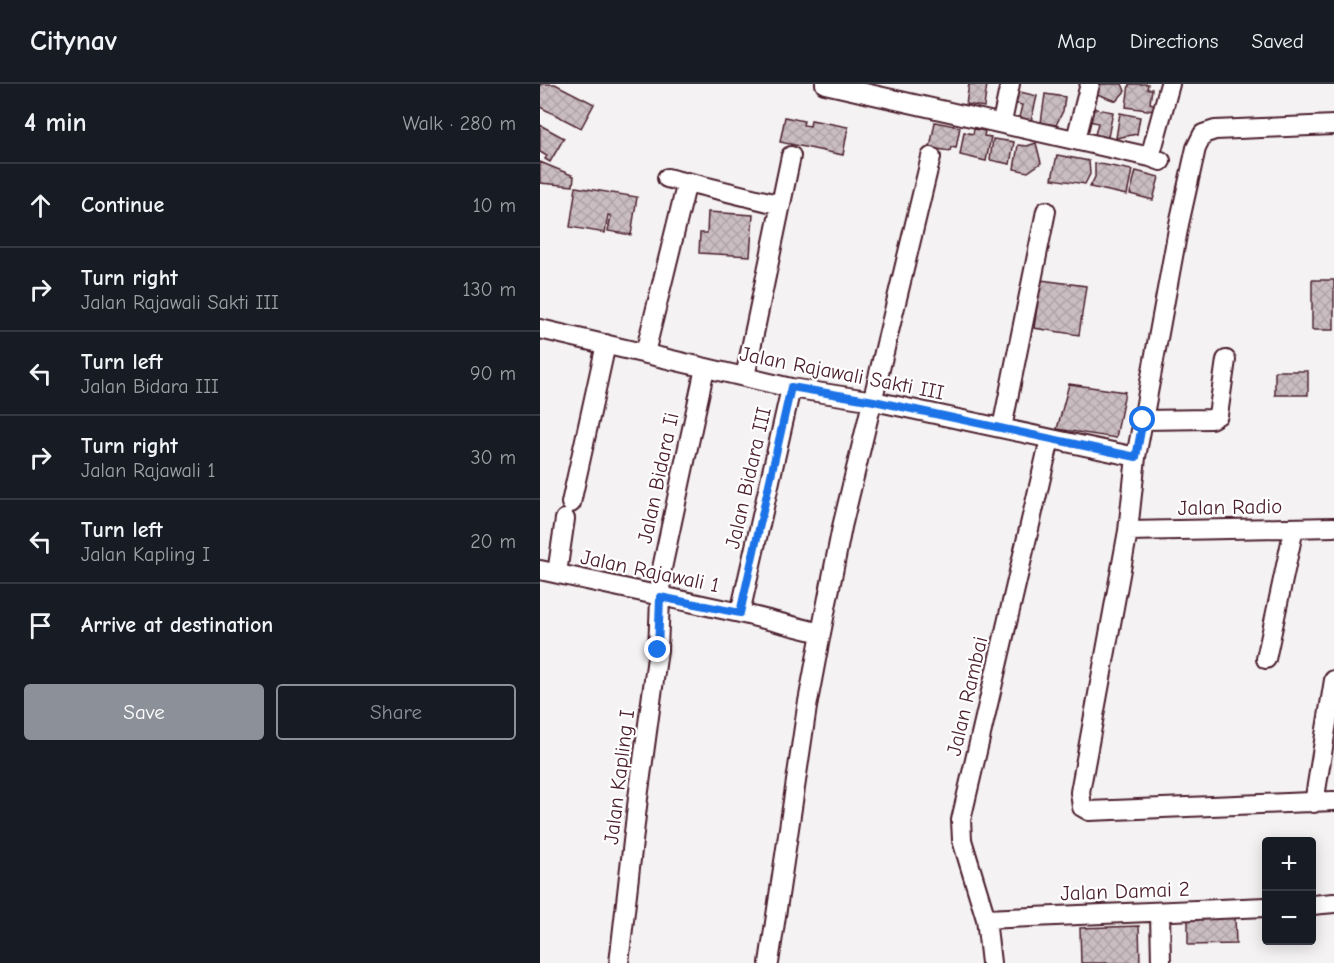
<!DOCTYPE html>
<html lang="en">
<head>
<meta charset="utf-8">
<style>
  :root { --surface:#171b24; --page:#20242c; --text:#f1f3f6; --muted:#9ea1a6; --line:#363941; --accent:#8c9099 }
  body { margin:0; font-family:"Comic Neue",sans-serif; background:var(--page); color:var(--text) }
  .controls { position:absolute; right:18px; bottom:18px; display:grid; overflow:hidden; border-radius:6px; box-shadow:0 3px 15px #0003 }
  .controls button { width:54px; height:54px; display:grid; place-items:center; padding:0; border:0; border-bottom:2px solid var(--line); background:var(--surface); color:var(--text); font:30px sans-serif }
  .stop { position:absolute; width:18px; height:18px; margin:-14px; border:4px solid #1a73e8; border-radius:50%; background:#fff }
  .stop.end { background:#1a73e8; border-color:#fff; box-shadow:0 2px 6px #0008 }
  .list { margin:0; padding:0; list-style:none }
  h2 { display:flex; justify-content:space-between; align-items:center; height:78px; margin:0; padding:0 24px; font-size:26px }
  h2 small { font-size:20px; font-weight:400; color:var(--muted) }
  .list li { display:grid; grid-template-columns:39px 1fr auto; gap:18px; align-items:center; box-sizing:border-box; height:84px; padding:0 24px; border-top:2px solid var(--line) }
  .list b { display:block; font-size:22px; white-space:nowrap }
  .list p { margin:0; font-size:20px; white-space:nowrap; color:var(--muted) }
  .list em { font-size:20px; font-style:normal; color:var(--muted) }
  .actions { display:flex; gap:12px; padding:18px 24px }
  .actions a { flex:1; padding:14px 0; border:2px solid var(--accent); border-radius:6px; text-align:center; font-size:21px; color:var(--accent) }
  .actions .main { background:var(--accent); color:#fff }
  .icon { flex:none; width:33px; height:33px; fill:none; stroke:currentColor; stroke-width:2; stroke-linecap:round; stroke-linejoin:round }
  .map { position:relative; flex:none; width:794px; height:879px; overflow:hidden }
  header { display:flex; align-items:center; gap:36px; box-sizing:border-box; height:84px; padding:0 30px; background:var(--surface); border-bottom:2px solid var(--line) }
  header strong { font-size:28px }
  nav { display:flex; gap:33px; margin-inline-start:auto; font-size:21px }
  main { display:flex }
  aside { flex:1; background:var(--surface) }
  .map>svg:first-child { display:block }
</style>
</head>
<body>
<header>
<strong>Citynav</strong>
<nav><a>Map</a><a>Directions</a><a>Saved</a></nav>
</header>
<main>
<aside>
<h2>4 min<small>Walk · 280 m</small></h2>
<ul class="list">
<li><svg class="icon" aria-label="ahead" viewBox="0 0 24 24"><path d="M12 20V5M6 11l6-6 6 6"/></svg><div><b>Continue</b></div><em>10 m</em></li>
<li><svg class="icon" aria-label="right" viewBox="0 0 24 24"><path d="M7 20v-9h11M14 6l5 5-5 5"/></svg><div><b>Turn right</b><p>Jalan Rajawali Sakti III</p></div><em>130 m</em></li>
<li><svg class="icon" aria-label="left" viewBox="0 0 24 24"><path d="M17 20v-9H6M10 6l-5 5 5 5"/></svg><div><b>Turn left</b><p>Jalan Bidara III</p></div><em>90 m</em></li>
<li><svg class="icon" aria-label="right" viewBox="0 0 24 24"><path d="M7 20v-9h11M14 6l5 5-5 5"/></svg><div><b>Turn right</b><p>Jalan Rajawali 1</p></div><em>30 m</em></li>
<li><svg class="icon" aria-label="left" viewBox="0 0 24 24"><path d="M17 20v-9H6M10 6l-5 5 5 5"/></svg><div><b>Turn left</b><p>Jalan Kapling I</p></div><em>20 m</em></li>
<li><svg class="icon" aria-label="arrive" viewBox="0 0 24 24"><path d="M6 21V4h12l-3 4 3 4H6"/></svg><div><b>Arrive at destination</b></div></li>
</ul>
<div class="actions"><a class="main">Save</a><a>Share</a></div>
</aside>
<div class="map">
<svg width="794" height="879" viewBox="0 0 794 879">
  <defs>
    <pattern id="building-cross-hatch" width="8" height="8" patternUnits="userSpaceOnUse" patternTransform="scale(1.5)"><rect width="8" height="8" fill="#cabdc1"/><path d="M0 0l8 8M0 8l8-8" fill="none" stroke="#afa2a6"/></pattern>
  </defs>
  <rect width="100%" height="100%" fill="#f4f2f2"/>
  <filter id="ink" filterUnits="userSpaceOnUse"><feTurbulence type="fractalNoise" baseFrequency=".0167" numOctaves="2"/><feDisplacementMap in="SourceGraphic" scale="12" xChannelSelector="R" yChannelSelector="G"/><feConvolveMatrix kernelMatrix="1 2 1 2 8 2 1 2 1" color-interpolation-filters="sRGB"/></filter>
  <g filter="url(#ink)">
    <path fill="url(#building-cross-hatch)" stroke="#4a1f2b" stroke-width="1.5" d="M 0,0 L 15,0 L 54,20 L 41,44 L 0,23 Z
      M 429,0 L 447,0 L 444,23 L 426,20 Z
      M 557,0 L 582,0 L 585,7 L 576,17 L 557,10 Z
      M 589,0 L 608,0 L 607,5 L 612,5 L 610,19 L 615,21 L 614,27 L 586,23 Z
      M 476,7 L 497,12 L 491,37 L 479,34 L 482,21 L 473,19 Z
      M 505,10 L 525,13 L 523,27 L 516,41 L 501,39 Z
      M 551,24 L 573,28 L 568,53 L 555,51 L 558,39 L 549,37 Z
      M 580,29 L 600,33 L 597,50 L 576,54 Z
      M 245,33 L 264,37 L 263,41 L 270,42 L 271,36 L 308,43 L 303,71 L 240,58 Z
      M 395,38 L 420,43 L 416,64 L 411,63 L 410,67 L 390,64 Z
      M 0,41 L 24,54 L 10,78 L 5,75 L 7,72 L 0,68 Z
      M 434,45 L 445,47 L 444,52 L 451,53 L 446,77 L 420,71 L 424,48 L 433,50 Z
      M 453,55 L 474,58 L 470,80 L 450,76 Z
      M 496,59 L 501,79 L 488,88 L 474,85 L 478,61 L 487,62 Z
      M 517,71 L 549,77 L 550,90 L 545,100 L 512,95 Z
      M 0,78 L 34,92 L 33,102 L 0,99 Z
      M 555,79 L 592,86 L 587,111 L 550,103 L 555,93 Z
      M 596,87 L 619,93 L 613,116 L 590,110 Z
      M 36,103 L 97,113 L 91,151 L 68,147 L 71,132 L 68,131 L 65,149 L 30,143 Z
      M 168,128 L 213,131 L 210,172 L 159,169 L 160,149 L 167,149 Z
      M 501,196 L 546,202 L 539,251 L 494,244 Z
      M 772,196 L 794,196 L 794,246 L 772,246 Z
      M 735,287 L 768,287 L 768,311 L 735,311 Z
      M 529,300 L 585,308 L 576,354 L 517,345 Z
      M 695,833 L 696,860 L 648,861 L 648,834 Z
      M 599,842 L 600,879 L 541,879 L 540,844 Z"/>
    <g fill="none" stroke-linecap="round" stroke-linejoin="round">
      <defs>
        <path id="minor" d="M 285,0 L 610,73 L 621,77
          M 462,38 L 470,0
          M 794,41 L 675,46 L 663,50 L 656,64 L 639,140 L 603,336 L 596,373 L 588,447 L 540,708 L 542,723 L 549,727 L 794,717
          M 536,55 L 550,0
          M 610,73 L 630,0
          M 127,94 L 147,99
          M 0,245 L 251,304 L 334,317 L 596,373
          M 105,269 L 147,98 L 241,121
          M 205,293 L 251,72
          M 603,336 L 671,335 L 678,331 L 686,276
          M 462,344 L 506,127
          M 31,419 L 66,260
          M 588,447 L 794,443
          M 0,486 L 200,529 L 281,549
          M 17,489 L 25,435
          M 200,529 L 251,304
          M 726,575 L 754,444
          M 774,719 L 794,596
          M 772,821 L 794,819
          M 620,829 L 621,879
          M 446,835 L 726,823
          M 79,879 L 98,714 L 118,566 L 121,489 L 165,284
          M 229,879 L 267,623 L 281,549 L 302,443 L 391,73
          M 451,879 L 446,835 L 422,756 L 421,736 L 510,355"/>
      </defs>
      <use href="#minor" stroke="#4a1f2b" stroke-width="22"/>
      <use href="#minor" stroke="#fff" stroke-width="18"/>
    </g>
  </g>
  <g fill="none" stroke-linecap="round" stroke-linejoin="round" filter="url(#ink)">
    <path stroke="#1a73e8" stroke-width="8" d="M 118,566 L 120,513 L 200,529 L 251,303 L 334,317 L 596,373 L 603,336"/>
  </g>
  <g text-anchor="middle" stroke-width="4.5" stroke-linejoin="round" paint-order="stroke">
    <g font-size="21" fill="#4a1f2b" stroke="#fff">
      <text transform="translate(302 289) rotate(11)" y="7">Jalan Rajawali Sakti III</text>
      <text transform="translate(118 394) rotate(-78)" y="7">Jalan Bidara Ii</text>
      <text transform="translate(208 394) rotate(-77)" y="7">Jalan Bidara III</text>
      <text transform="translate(690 423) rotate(-1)" y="7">Jalan Radio</text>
      <text transform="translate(110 487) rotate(12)" y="7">Jalan Rajawali 1</text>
      <text transform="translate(427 612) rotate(-77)" y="7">Jalan Rambai</text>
      <text transform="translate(79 693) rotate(-83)" y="7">Jalan Kapling I</text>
      <text transform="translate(585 807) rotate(-2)" y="7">Jalan Damai 2</text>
    </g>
  </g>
</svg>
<div class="controls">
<button>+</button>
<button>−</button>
</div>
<div class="stop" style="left:603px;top:336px"></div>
<div class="stop end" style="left:118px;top:566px"></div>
</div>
</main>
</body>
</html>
